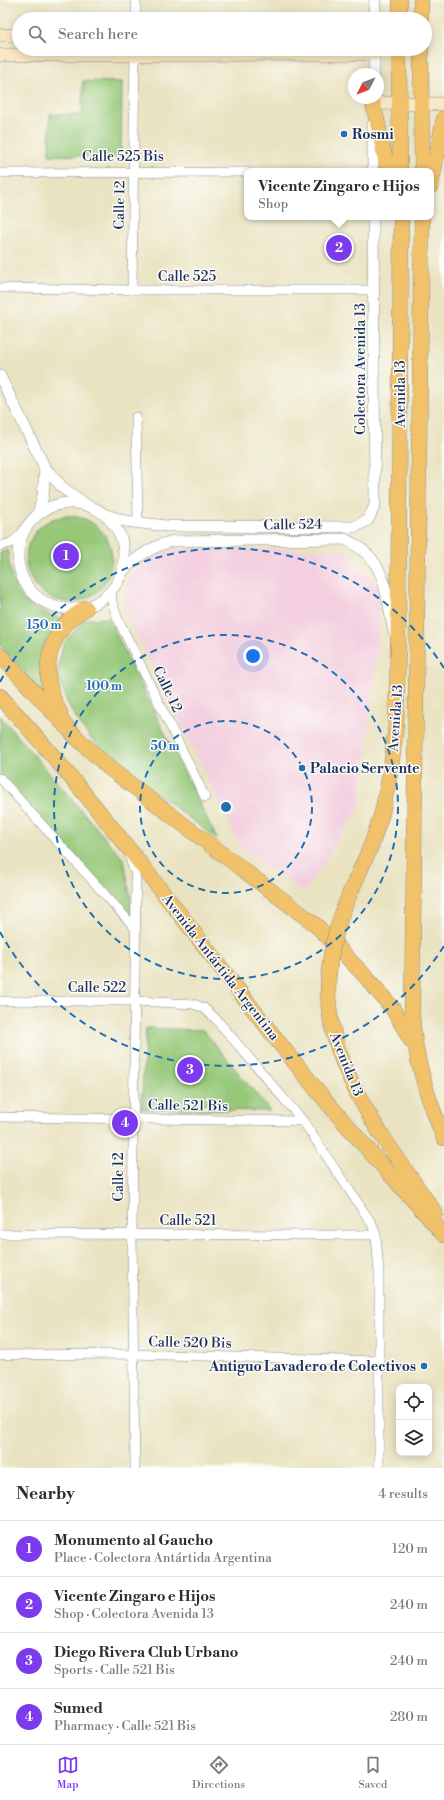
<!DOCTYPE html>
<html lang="en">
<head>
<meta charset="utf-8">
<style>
	body { margin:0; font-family:"Libre Bodoni",serif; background:#f2f2f3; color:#2b2b33 }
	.controls { position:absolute; right:12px; bottom:12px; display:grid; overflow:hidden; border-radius:8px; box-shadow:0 2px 10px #0003 }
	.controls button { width:36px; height:36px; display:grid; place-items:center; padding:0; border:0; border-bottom:1px solid #e1e1e2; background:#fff; color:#2b2b33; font:20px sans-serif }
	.compass { position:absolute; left:348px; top:68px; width:36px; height:36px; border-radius:50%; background:#fff; box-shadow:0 2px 10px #0003; rotate:228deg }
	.you { position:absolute; left:253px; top:656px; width:14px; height:14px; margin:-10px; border:3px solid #fff; border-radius:50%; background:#1a73e8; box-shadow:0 0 0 6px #1a73e833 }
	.badge { display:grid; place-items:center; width:26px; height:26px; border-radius:50%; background:#7c3aed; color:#fff; font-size:13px; font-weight:700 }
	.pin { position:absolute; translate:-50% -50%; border:2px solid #fff; box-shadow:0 1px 4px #0006 }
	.popup { position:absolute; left:244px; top:168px; width:190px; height:52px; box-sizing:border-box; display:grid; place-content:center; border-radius:8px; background:#fff; filter:drop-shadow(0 1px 3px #0005); font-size:13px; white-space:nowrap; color:#7c7c81 }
	.popup b { font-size:15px; color:#2b2b33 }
	.popup::after { content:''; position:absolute; left:50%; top:100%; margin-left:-8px; border:8px solid transparent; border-top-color:#fff }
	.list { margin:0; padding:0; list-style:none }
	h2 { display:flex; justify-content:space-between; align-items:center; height:52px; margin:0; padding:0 16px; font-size:17px }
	h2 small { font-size:13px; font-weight:400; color:#7c7c81 }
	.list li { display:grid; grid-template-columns:26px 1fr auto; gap:12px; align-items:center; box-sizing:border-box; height:56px; padding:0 16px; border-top:1px solid #e1e1e2 }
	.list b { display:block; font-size:15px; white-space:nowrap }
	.list p { margin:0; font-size:13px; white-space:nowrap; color:#7c7c81 }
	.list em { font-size:13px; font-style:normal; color:#7c7c81 }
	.icon { flex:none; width:22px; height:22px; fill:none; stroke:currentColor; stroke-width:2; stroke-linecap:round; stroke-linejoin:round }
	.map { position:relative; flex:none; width:444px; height:1468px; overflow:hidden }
	.search { position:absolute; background:#fff; box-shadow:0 2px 10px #0003; left:12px; right:12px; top:12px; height:44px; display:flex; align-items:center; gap:10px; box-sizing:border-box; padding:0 14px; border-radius:22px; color:#7c7c81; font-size:15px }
	.sheet { height:276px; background:#fff }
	nav { display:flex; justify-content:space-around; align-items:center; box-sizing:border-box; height:56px; border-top:1px solid #e1e1e2; background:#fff; font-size:11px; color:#7c7c81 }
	nav a { display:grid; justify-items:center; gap:2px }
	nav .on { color:#7c3aed }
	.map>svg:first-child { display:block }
	.built { fill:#f3cfdf }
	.green { fill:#96c878; stroke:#587c6b }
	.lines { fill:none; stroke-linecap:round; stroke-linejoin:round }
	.minor-casing { stroke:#828990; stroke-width:10 }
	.tertiary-casing { stroke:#828990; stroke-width:12 }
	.secondary-casing { stroke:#828990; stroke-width:14 }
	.primary-casing { stroke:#828990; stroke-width:16 }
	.minor { stroke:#fff; stroke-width:9 }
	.tertiary { stroke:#fff; stroke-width:11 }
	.secondary { stroke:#fae7c3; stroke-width:13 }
	.primary { stroke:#f2c26a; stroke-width:15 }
	.primary-bridge-casing { stroke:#828990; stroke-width:16; stroke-linecap:butt }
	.primary-bridge { stroke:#f2c26a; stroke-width:15 }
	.ring { fill:none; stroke:#1f6fb2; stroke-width:2; stroke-dasharray:7 5 }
	.poi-dot { fill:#1f6fb2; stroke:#fdfcf7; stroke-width:1.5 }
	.labels { text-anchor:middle; stroke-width:3; stroke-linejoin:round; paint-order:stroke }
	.poi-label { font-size:14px; font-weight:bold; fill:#1b2f5e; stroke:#fdfcf7; text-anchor:start }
	.street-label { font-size:14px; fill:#1b2f5e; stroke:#fdfcf7 }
	.centre { fill:#1f6fb2; stroke:#fdfcf7; stroke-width:2 }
	.ring-label { font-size:12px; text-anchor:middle; font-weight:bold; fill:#1f6fb2; stroke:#fdfcf7; stroke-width:3; stroke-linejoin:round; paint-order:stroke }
</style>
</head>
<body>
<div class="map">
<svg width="444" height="1468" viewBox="0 0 444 1468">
	<rect width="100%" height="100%" fill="#fdfcf7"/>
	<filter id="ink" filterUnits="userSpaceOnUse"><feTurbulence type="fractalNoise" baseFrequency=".025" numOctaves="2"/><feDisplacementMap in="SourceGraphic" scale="8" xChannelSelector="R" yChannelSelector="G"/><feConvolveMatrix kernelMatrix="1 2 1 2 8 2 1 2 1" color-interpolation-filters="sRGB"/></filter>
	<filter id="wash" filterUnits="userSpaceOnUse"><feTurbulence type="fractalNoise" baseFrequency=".012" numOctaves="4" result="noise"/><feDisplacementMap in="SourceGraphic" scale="16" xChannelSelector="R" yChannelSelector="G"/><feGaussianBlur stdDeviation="0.9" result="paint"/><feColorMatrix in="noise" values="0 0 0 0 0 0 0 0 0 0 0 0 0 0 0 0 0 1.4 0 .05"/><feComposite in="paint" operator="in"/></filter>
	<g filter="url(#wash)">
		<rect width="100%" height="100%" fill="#e9e3c1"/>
		<polygon class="built" points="345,549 379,587 379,637 360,806 304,893 241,847 126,614 124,593 134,572 149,557 172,550"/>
		<g class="green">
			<polygon points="83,81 122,82 121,157 49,155 50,114 82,115"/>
			<circle cx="69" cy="559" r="43"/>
			<path d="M8 550C11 594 20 606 62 619 36 649 39 659 46 696L0 645V553Z"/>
			<polygon points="108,618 217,839 106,755 85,731 69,707 57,673 63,644 85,619"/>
			<polygon points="0,716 124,860 136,929 0,775"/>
			<polygon points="146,1028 203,1030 270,1111 141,1109"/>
		</g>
	</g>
	<g filter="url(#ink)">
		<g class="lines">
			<defs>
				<g id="minor">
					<polyline points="136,0 136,19"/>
					<polyline points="0,173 247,172"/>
					<polyline points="0,288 132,290 374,290"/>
					<polyline points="132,290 135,50"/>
					<polyline points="136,417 138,523"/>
					<polyline points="0,546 11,543 24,532"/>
					<polyline points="111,592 112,602 117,617 205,797"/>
					<polyline points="0,778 136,929"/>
					<polyline points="129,856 135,872 136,885 132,1234 135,1468"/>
					<polyline points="0,1001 136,1001 193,1004 204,1008 216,1019 303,1121 372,1224 376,1235 379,1273 379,1468"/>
					<polyline points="0,1117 303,1121"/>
					<polyline points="0,1234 376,1235"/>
					<polyline points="0,1355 132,1354 380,1361"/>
				</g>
				<g id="tertiary">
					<polyline points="374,19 375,0"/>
					<polyline points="374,74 374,49"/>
					<polyline points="373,171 373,124"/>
					<polyline points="0,376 45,468 63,488 85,504"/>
					<circle cx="71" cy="556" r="53"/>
					<polyline points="38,514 43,496 45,468"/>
					<polyline points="103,514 125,521 166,526 354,527 368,520 375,505 373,217"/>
					<path d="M122 572C137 556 152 546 173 541L345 539C352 543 360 547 366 553 387 571 388 606 394 632"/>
				</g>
				<g id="secondary">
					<polyline points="0,35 19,35"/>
					<polyline points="0,55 374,54"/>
					<polyline points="373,103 444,104"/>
				</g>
				<g id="primary">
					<polyline points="421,0 421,19"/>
					<polyline points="400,19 400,0"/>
					<polyline points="399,49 400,171"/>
					<polyline points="421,49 422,171"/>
					<polyline points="373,103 388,171"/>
					<polyline points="431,186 444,118"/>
					<path d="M422 217 412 1013C414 1057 427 1097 444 1138"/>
					<polyline points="0,655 76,737 109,768 316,925 366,977 393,1009 412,1042"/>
					<path d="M0 696C111 817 205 951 308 1079 351 1133 399 1183 444 1235"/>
					<path d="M60 713C38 674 46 631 86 608"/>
					<polyline points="350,893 371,846 382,813 391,769 396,724 398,651 401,217"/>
					<path d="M328 992C329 1073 392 1149 435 1213"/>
				</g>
			</defs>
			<use href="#minor" class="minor-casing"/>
			<use href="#tertiary" class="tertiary-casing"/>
			<use href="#secondary" class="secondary-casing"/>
			<use href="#primary" class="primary-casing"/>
			<use href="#minor" class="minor"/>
			<use href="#tertiary" class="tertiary"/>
			<use href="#secondary" class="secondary"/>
			<use href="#primary" class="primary"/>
			<defs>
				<path id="primary-bridge" d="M328 992C328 956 336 926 350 893"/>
			</defs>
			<use href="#primary-bridge" class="primary-bridge-casing"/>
			<use href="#primary-bridge" class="primary-bridge"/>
		</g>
	</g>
	<g class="ring">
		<circle cx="226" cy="807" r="86"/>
		<circle cx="226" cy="807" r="172"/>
		<path d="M444 946A258 258 0 0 1 0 932M0 682A258 258 0 0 1 444 668"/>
	</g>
	<g class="poi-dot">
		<circle cx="344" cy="134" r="4"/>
		<circle cx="302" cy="768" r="4"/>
		<circle cx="424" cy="1366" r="4"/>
	</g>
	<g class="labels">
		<g class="poi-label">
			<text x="352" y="139">Rosmi</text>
			<text x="310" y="773">Palacio Servente</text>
			<text x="416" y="1371" text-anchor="end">Antiguo Lavadero de Colectivos</text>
		</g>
		<g class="street-label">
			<text x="123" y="161">Calle 525 Bis</text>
			<text transform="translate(119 205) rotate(-89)" y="5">Calle 12</text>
			<text x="187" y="281">Calle 525</text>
			<text transform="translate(360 369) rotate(-90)" y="5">Colectora Avenida 13</text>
			<text transform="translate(400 394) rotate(-90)" y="5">Avenida 13</text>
			<text transform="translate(293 524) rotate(-1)" y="5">Calle 524</text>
			<text transform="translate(168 689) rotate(64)" y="5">Calle 12</text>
			<text transform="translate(395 718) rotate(-86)" y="5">Avenida 13</text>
			<text transform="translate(221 967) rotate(52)" y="5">Avenida Antártida Argentina</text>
			<text x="97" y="992">Calle 522</text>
			<text transform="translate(347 1064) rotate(68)" y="5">Avenida 13</text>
			<text transform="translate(188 1105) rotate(1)" y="5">Calle 521 Bis</text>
			<text transform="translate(118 1177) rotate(-90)" y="5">Calle 12</text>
			<text x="188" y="1225">Calle 521</text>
			<text transform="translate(190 1342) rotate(1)" y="5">Calle 520 Bis</text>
		</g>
	</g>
	<circle cx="226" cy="807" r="6" class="centre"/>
	<g class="ring-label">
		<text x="44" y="629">150 m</text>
		<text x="104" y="690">100 m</text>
		<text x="165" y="750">50 m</text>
	</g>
</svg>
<div class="controls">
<button><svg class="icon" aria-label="locate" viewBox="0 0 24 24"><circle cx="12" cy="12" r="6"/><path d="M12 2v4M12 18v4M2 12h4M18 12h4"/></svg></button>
<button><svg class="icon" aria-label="layers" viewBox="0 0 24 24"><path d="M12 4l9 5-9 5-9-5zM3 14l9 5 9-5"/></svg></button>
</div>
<svg class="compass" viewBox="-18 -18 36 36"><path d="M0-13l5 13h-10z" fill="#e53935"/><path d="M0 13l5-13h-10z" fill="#7c7c81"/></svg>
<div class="you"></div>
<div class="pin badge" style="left:66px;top:556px">1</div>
<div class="pin badge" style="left:339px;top:248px">2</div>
<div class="popup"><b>Vicente Zingaro e Hijos</b>Shop</div>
<div class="pin badge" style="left:190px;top:1070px">3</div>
<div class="pin badge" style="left:125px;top:1123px">4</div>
<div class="search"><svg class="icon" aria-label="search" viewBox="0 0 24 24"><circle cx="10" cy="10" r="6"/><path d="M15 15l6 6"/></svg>Search here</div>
</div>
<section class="sheet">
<h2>Nearby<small>4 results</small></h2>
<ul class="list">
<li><span class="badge">1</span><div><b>Monumento al Gaucho</b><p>Place · Colectora Antártida Argentina</p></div><em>120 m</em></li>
<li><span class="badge">2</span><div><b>Vicente Zingaro e Hijos</b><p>Shop · Colectora Avenida 13</p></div><em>240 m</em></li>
<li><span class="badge">3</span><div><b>Diego Rivera Club Urbano</b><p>Sports · Calle 521 Bis</p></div><em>240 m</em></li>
<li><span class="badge">4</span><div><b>Sumed</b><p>Pharmacy · Calle 521 Bis</p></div><em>280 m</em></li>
</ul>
</section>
<nav>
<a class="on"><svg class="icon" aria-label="map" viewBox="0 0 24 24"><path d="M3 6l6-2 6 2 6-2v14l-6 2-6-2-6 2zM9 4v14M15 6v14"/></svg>Map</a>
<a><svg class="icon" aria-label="directions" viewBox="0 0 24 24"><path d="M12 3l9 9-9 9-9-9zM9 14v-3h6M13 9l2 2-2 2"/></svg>Directions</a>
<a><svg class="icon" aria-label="saved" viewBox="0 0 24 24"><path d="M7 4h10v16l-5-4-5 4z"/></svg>Saved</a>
</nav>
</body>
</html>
